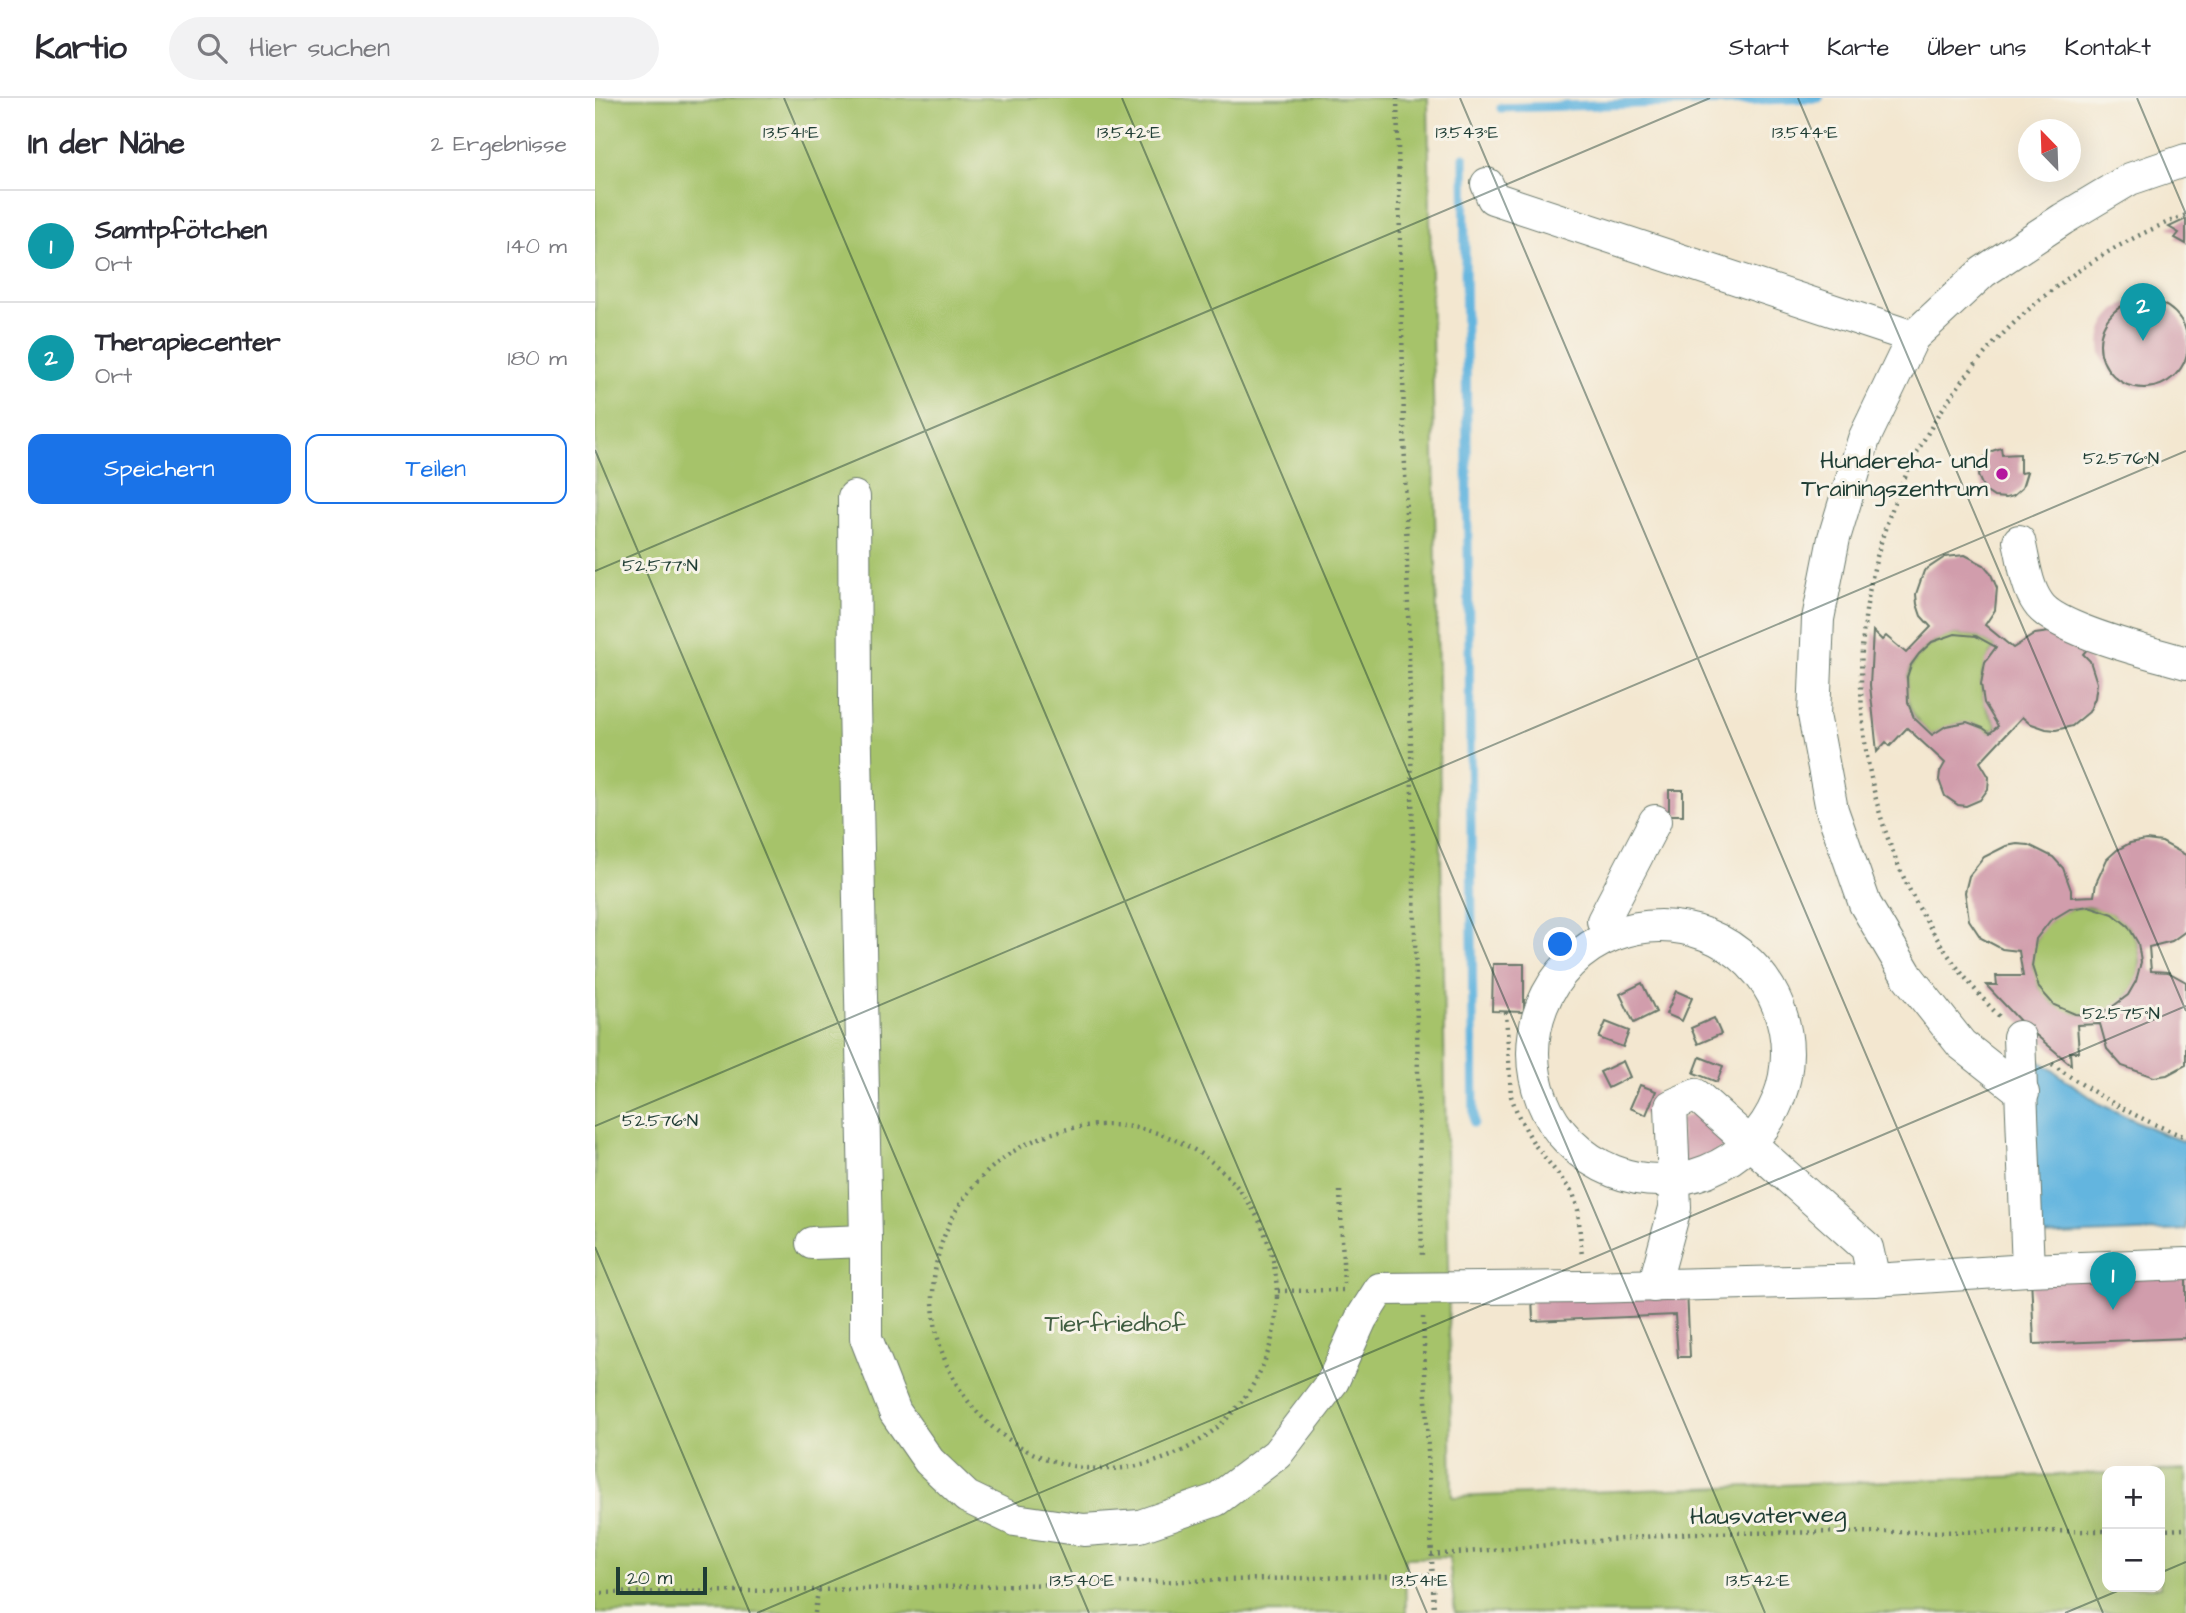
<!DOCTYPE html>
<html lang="de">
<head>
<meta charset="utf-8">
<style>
	body { margin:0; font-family:"Architects Daughter",sans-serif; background:#f2f2f3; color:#2b2b33 }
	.controls { position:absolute; right:21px; bottom:21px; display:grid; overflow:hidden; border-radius:14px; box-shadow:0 7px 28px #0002 }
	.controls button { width:63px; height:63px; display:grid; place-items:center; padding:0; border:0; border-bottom:2px solid #e1e1e2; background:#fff; color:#2b2b33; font:35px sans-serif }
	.compass { position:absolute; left:1423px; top:21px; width:63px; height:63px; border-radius:50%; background:#fff; box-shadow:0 7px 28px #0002; rotate:337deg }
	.scale { position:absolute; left:21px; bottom:18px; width:91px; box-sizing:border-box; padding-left:7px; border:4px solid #1f3d34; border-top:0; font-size:19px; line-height:24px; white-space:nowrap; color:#1f3d34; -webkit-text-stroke:5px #f7f3e8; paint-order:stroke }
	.you { position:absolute; left:966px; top:847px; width:24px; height:24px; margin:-18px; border:5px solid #fff; border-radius:50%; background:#1a73e8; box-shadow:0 0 0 10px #1a73e833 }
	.badge { display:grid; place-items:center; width:46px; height:46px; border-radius:50%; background:#1a73e8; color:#fff; font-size:23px; font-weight:700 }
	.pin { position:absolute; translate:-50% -58px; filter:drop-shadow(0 2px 4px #0008) }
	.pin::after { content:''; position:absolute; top:37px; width:24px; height:21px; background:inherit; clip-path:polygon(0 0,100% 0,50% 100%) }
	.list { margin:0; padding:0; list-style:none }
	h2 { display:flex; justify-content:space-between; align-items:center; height:91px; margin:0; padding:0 28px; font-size:30px }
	h2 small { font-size:23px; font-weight:400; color:#7c7c81 }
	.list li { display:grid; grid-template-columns:46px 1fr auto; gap:21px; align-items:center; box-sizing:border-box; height:112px; padding:0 28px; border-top:2px solid #e1e1e2 }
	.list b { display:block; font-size:26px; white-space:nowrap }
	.list p { margin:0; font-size:23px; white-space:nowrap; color:#7c7c81 }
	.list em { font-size:23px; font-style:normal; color:#7c7c81 }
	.actions { display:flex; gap:14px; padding:21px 28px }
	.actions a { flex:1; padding:16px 0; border:2px solid #1a73e8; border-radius:14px; text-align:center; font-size:24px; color:#1a73e8 }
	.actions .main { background:#1a73e8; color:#fff }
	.icon { flex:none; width:38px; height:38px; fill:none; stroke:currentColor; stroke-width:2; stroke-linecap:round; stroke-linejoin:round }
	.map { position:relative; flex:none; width:1591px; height:1515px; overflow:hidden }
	header { display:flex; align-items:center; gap:42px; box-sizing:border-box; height:98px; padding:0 35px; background:#fff; border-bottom:2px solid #e1e1e2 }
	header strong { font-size:33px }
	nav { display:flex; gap:38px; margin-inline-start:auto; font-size:24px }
	.search { width:490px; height:63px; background:#f2f2f3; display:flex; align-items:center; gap:18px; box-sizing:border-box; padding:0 24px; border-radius:38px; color:#7c7c81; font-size:26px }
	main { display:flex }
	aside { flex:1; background:#fff }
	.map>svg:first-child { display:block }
	.green { fill:#a6c36a; stroke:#62804f; stroke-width:2 }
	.water { fill:#63b5df; stroke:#41798a; stroke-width:2 }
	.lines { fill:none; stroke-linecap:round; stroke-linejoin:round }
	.stream { stroke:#63b5df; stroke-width:9 }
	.building { fill:#d19dac; fill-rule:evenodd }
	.minor-casing { stroke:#69786b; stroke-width:34 }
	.path { stroke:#69786b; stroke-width:4.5; stroke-dasharray:2 5; stroke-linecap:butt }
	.minor { stroke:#fff; stroke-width:32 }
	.ticks { fill:none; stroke:#1f3d34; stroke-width:2; stroke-opacity:0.45 }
	.poi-dot { fill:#b5179e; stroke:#f7f3e8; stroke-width:2.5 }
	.labels { text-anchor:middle; stroke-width:6; stroke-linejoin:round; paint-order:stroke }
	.poi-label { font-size:24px; fill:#1f3d34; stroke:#f7f3e8; text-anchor:end }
	.park-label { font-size:24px; fill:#415e42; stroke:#f7f3e8 }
	.street-label { font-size:24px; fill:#1f3d34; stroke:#f7f3e8 }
	.ticks-label { font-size:18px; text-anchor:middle; fill:#1f3d34; stroke:#f7f3e8; stroke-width:6; stroke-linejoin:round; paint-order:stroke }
</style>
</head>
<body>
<header>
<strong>Kartio</strong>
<div class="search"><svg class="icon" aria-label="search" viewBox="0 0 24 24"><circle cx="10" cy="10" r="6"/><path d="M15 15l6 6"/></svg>Hier suchen</div>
<nav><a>Start</a><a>Karte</a><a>Über uns</a><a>Kontakt</a></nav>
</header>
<main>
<aside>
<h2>In der Nähe<small>2 Ergebnisse</small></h2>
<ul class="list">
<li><span class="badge" style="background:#0f9aa8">1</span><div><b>Samtpfötchen</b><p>Ort</p></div><em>140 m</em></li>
<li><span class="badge" style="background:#0f9aa8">2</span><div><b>Therapiecenter</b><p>Ort</p></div><em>180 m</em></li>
</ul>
<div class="actions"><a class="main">Speichern</a><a>Teilen</a></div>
</aside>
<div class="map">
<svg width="1591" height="1515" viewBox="0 0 1591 1515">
	<rect width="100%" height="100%" fill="#f7f3e8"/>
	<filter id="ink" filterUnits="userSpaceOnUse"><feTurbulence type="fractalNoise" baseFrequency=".0143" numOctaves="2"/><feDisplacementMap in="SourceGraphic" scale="14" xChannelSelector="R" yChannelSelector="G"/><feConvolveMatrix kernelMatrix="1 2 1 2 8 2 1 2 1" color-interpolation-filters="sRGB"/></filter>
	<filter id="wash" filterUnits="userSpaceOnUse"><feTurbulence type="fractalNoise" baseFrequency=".00686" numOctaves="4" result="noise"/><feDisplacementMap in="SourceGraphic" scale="28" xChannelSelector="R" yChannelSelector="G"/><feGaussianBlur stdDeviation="1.57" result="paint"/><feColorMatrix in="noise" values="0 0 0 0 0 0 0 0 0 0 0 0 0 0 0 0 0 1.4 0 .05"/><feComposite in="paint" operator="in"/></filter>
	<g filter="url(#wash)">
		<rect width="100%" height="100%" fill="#f3e7d0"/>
		<g class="green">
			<polygon points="0,0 833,0 857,1399 1512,1375 1512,1489 1565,1489 1565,1373 1557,1373 1591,1372 1591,1515 860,1515 854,1459 810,1460 811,1515 0,1515"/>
			<path d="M1360 536 1381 538 1401 549C1380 574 1383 604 1403 628L1395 635C1376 619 1357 624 1337 637 1294 605 1308 547 1360 536Z"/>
			<circle cx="1491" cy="863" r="54"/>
		</g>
		<polygon class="water" points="1435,956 1505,1006 1570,1037 1591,1044 1591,1132 1442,1138"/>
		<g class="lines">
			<g class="stream">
				<polyline points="906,10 1224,0"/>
				<polyline points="869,59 879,1025"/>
			</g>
		</g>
		<g id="blocks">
			<g class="building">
				<polygon points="1591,121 1591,146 1580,140 1584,135 1574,129"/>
				<circle cx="1549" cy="246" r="44"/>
				<polygon points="1406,350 1407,357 1425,356 1425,375 1432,374 1427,390 1418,398 1411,400 1399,399 1390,393 1383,378 1387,361 1397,353"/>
				<path d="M1370 457 1389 467 1395 474 1402 490 1400 512 1390 527 1418 550 1440 536 1462 533 1494 549 1488 556 1495 563 1502 585 1500 600 1494 614 1477 628 1461 632 1451 631 1434 625 1427 619 1385 664 1394 679 1393 691 1385 702 1371 708 1363 707 1350 698 1344 682 1345 674 1350 665 1312 630 1295 648 1291 644 1282 654 1275 587 1278 533 1287 542 1291 538 1311 555 1336 529 1326 518 1322 506 1321 496 1329 473 1350 459ZM1360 536 1381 538 1401 549 1390 564 1386 586 1389 605 1403 628 1395 635 1388 630 1372 624 1351 628 1337 637 1319 620 1313 605 1312 579 1316 567 1324 556 1337 544Z"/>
				<rect x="1074" y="692" width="14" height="25"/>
				<path d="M1551 742 1567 744 1591 757V833L1577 843 1554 849 1556 873 1573 874 1591 884V967L1572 977 1559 979 1527 968 1512 951 1505 926 1482 927 1484 954H1475L1476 967 1426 924 1391 887H1402L1401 878H1428L1424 853 1407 851 1386 840 1374 822 1370 794 1374 778 1389 759 1411 748 1422 746 1434 747 1458 759 1468 770 1476 792V799L1499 798 1501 785 1512 761 1522 752 1535 745ZM1494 808 1518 816 1533 828 1543 845 1546 864 1541 883 1533 897 1513 912 1492 917 1480 916 1459 907 1444 890 1437 868 1441 841 1455 823 1475 811Z"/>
				<polygon points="898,866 929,866 929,914 897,913"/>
				<polygon points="1047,885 1061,914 1039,925 1025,896"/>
				<polygon points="1081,893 1097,900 1087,923 1071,916"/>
				<polygon points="1119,920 1126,936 1103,946 1096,930"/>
				<polygon points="1011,924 1034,933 1028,949 1004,940"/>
				<polygon points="1105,959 1128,968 1122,984 1099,975"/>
				<polygon points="1028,963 1035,979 1013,990 1005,974"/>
				<polygon points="1045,987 1061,993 1051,1017 1035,1010"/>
				<polygon points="1107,1011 1143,1042 1087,1070 1085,1021"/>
				<polygon points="1591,1172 1591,1240 1439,1246 1436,1178"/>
				<polygon points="1092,1191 1095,1259 1083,1259 1080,1217 938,1223 937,1197"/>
			</g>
		</g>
	</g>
	<g filter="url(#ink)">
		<use href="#blocks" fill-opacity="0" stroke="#69786b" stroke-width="2"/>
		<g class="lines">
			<defs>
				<g id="minor">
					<polyline points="892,86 898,100 1318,239"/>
					<polyline points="259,399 260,605 271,1143 271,1240 300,1314 334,1363 372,1399 420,1422 489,1432 545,1428 621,1402 682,1356 738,1283 766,1221 785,1191 989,1189 1279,1182 1433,1172 1591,1166"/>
					<path d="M1424 443C1429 463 1431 488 1443 505 1460 532 1558 555 1591 565"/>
					<circle cx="1065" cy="955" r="127"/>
					<polyline points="1014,838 1008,823 1060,723"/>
					<polyline points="1424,939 1433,1172"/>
					<polyline points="1428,995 1366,946 1313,879 1270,806 1237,712 1219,617 1223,521 1239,440 1269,341 1318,239 1388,174 1468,121 1535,81 1591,62"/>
					<polyline points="217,1145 271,1143"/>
					<polyline points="1059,1188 1080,1110 1076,1008 1101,997 1272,1150 1279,1182"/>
				</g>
			</defs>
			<use href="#minor" class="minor-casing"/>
			<g class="path">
				<polyline points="802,0 827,1161"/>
				<polyline points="911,914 916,998 923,1017 939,1046 978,1095 983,1112 987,1159"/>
				<path d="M1404 918C1154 661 1260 242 1591 117"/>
				<path d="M1457 966C1499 996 1542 1021 1591 1039"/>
				<circle cx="510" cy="1199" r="172"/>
				<polyline points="745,1093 749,1187"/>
				<polyline points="683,1193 749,1192"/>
				<polyline points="828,1219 839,1515"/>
				<polyline points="1565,1432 1591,1431"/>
				<polyline points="836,1457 1097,1435 1512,1433"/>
				<polyline points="0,1495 223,1492 836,1477"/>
				<polyline points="220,1515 223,1492"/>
			</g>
			<use href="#minor" class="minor"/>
		</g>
	</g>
	<path class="ticks" d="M189 0 832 1515M527 0 1170 1515M865 0 1508 1515M1203 0 1591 913M1542 0 1591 116M0 352 494 1515M0 473 1115 0M0 1028 1591 353M0 1149 155 1515M1565 1475 1591 1464M162 1515 1591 908M1470 1515 1532 1489"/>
	<circle class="poi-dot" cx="1407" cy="376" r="7"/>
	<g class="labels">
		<g class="poi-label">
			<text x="1393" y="370">Hundereha- und<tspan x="1393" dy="28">Trainingszentrum</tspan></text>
		</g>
		<g class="park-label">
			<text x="520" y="1233">Tierfriedhof</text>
		</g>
		<g class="street-label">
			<text transform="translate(1173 1417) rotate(-1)" y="8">Hausvaterweg</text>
		</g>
	</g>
	<g class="ticks-label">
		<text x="196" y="40">13.541°E</text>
		<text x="534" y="40">13.542°E</text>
		<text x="872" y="40">13.543°E</text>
		<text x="1210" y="40">13.544°E</text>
		<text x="1526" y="366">52.576°N</text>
		<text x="65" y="473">52.577°N</text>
		<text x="1526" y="921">52.575°N</text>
		<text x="65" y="1028">52.576°N</text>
		<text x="487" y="1488">13.540°E</text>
		<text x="825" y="1488">13.541°E</text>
		<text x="1163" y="1488">13.542°E</text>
	</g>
</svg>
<div class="controls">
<button>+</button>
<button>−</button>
</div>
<svg class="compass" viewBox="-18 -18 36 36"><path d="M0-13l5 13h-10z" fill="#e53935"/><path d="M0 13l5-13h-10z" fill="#7c7c81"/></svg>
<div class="scale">20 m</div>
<div class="you"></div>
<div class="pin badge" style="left:1518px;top:1212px;background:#0f9aa8">1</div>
<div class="pin badge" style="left:1548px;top:243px;background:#0f9aa8">2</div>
</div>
</main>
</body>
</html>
